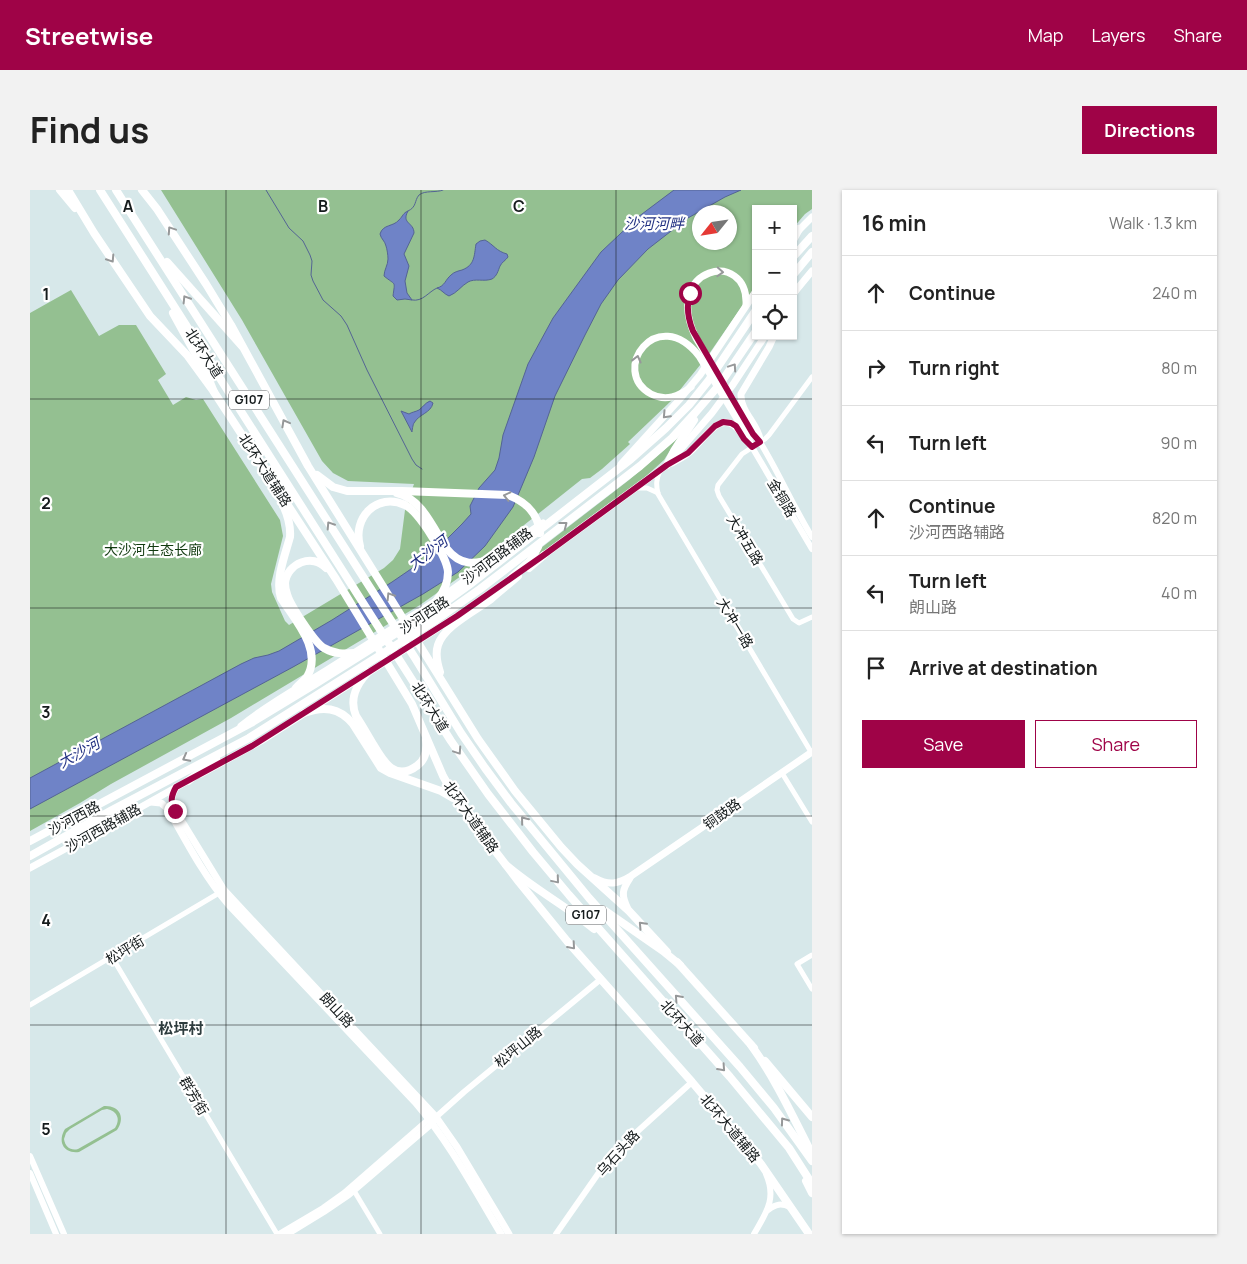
<!DOCTYPE html>
<html lang="en">
<head>
<meta charset="utf-8">
<style>
	body { margin:0; font-family:Manrope,"Noto Sans SC",sans-serif; background:#f2f2f2; color:#222 }
	.controls { position:absolute; right:15px; top:15px; display:grid; overflow:hidden; border-radius:0px; box-shadow:0 1px 4px #0004 }
	.controls button { width:45px; height:45px; display:grid; place-items:center; padding:0; border:0; border-bottom:1px solid #e0e0e0; background:#fff; color:#222; font:25px sans-serif }
	.compass { position:absolute; left:662px; top:15px; width:45px; height:45px; border-radius:50%; background:#fff; box-shadow:0 1px 4px #0004; rotate:240deg }
	.stop { position:absolute; width:15px; height:15px; margin:-11px; border:4px solid #9f0347; border-radius:50%; background:#fff }
	.stop.end { background:#9f0347; border-color:#fff; box-shadow:0 1px 5px #0008 }
	.list { margin:0; padding:0; list-style:none }
	h2 { display:flex; justify-content:space-between; align-items:center; height:65px; margin:0; padding:0 20px; font-size:21px }
	h2 small { font-size:16px; font-weight:400; color:#767676 }
	.list li { display:grid; grid-template-columns:32px 1fr auto; gap:15px; align-items:center; box-sizing:border-box; height:75px; padding:0 20px; border-top:1px solid #e0e0e0 }
	.list b { display:block; font-size:19px; white-space:nowrap }
	.list p { margin:0; font-size:16px; white-space:nowrap; color:#767676 }
	.list em { font-size:16px; font-style:normal; color:#767676 }
	.actions { display:flex; gap:10px; padding:15px 20px }
	.actions a { flex:1; padding:11px 0; border:1px solid #9f0347; border-radius:0px; text-align:center; font-size:18px; color:#9f0347 }
	.actions .main { background:#9f0347; color:#fff }
	.icon { flex:none; width:28px; height:28px; fill:none; stroke:currentColor; stroke-width:2; stroke-linecap:round; stroke-linejoin:round }
	.map { position:relative; flex:none; width:782px; height:1044px; overflow:hidden; border-radius:0px }
	header { display:flex; align-items:center; gap:30px; box-sizing:border-box; height:70px; padding:0 25px; background:#9f0347; color:#fff }
	header strong { font-size:24px }
	nav { display:flex; gap:28px; margin-inline-start:auto; font-size:18px }
	.intro { display:flex; align-items:center; justify-content:space-between; box-sizing:border-box; height:120px; padding:0 30px }
	h1 { margin:0; font-size:35px }
	.button { padding:12px 22px; border-radius:0px; background:#9f0347; color:#fff; font-size:18px; font-weight:700 }
	main { display:flex; gap:30px; padding:0 30px }
	aside { flex:1; background:#fff; border-radius:0px; box-shadow:0 1px 4px #0004 }
	.map>svg:first-child { display:block }
	.green { fill:#94c091; fill-rule:evenodd }
	.water { fill:#6f83c7; stroke:#546494 }
	.lines { fill:none; stroke-linecap:round; stroke-linejoin:round }
	.stream { stroke:#546494; stroke-width:1 }
	.minor { stroke:#fff; stroke-width:5 }
	.tertiary { stroke:#fff; stroke-width:6 }
	.secondary { stroke:#fff; stroke-width:7 }
	.primary { stroke:#fff; stroke-width:8 }
	.trunk { stroke:#fff; stroke-width:8 }
	.oneway { stroke:#969899 }
	.route { stroke:#9f0347; stroke-width:6 }
	.grid { fill:none; stroke:#151b1c; stroke-width:1; stroke-opacity:0.55 }
	.labels { text-anchor:middle; stroke-width:4.5; stroke-linejoin:round; paint-order:stroke }
	.shield { fill:#fff; stroke:#5b5f60; stroke-width:1 }
	.shield-label { font-size:12px; font-weight:bold; fill:#151b1c }
	.street-label { font-size:14px; fill:#151b1c; stroke:#fff }
	.park-label { font-size:14px; fill:#123a10; stroke:#fff }
	.water-label { font-size:15px; font-style:italic; fill:#233283; stroke:#fff }
	.neighbourhood-label { font-size:15px; font-weight:bold; fill:#2e3c3e; stroke:#fff }
	.grid-label { font-size:16px; text-anchor:middle; font-weight:bold; fill:#151b1c; stroke:#fff; stroke-width:4.5; stroke-linejoin:round; paint-order:stroke }
</style>
</head>
<body>
<header>
<strong>Streetwise</strong>
<nav><a>Map</a><a>Layers</a><a>Share</a></nav>
</header>
<div class="intro"><h1>Find us</h1><a class="button">Directions</a></div>
<main>
<div class="map">
<svg width="782" height="1044" viewBox="0 0 782 1044">
	<rect width="100%" height="100%" fill="#d7e8ea"/>
	<g class="green">
		<path d="M131 0H782V19L775 24 763 38V19H726V96L679 164 641 211 598 252 600 254 572 279 560 288 552 289 464 359 441 379 390 415 201 528 81 594 50 613 0 641V123L41 100 69 146 89 135H106L136 184 128 190 143 215 156 207 166 210 173 209 250 330 253 346 241 394 242 402 255 431 259 435 354 378 363 370 370 359 375 320 384 294 318 291 303 283 292 271 212 130ZM670 22H700V52H670Z"/>
		<polygon points="648,248 634,270 615,287 508,365 511,358 599,290"/>
		<path d="M74 916C89 915 96 927 87 940L49 962C34 964 27 952 35 939ZM77 919C87 921 91 929 85 938L48 959C41 961 35 957 34 949L36 943 40 939 72 920Z"/>
	</g>
	<g class="water">
		<polygon points="644,0 711,0 695,7 658,28 618,59 588,90 571,114 555,145 525,206 504,267 483,317 455,356 428,382 393,404 263,477 0,619 0,588 211,474 224,468 238,465 249,461 302,430 362,392 400,366 432,334 441,324 440,316 449,298 465,280 469,268 473,245 498,174 523,128 571,62 608,27"/>
		<path d="M378 21C371 34 384 32 384 43L374 64 379 76 375 91 377 103 382 110 375 109 367 110 363 106C365 90 366 96 354 86 354 80 358 75 358 69 358 65 357 59 356 56 355 51 351 49 350 44 353 34 363 37 369 30 373 26 373 23 378 21Z"/>
		<path d="M455 50C464 55 466 61 477 64L478 67C476 70 472 72 470 76 468 81 467 86 462 89 454 92 445 88 438 92 431 96 427 103 419 106 414 104 412 100 407 98 415 96 415 90 421 85 424 82 428 81 432 80 445 75 444 66 446 54L450 51Z"/>
		<path d="M400 211 403 213C401 223 389 224 384 233 383 234 382 241 382 242L371 221 379 224C382 222 385 222 389 220 393 217 395 213 400 211Z"/>
	</g>
	<g class="lines">
		<g class="stream">
			<polyline points="236,0 259,38 273,51 280,65 282,71 281,85 283,91 293,110 311,126 317,135 337,180 382,269 386,275 392,279"/>
			<path d="M378 21C387 17 384 11 389 5 395 0 406 3 413 0"/>
			<path d="M382 110C393 112 398 102 407 98"/>
		</g>
		<g class="minor">
			<polyline points="782,187 739,245 735,249 712,264 688,295 687,300 689,306 763,429 769,433 782,427"/>
			<path d="M630 281C626 289 626 295 628 304L781 562"/>
			<polyline points="606,298 617,298 628,303"/>
			<polyline points="752,583 782,632"/>
			<polyline points="782,765 767,774 782,799"/>
			<polyline points="82,767 247,1044"/>
			<polyline points="0,815 189,703"/>
			<polyline points="323,999 350,1044"/>
		</g>
		<g class="tertiary">
			<path d="M730 252C749 283 763 316 782 347"/>
			<polyline points="722,257 782,359"/>
			<polyline points="0,966 34,1044"/>
			<polyline points="0,983 26,1044"/>
			<path d="M738 1020C746 1014 751 1013 760 1017"/>
			<polyline points="249,1044 293,1018 314,1003 399,929 403,928"/>
			<polyline points="258,1044 294,1022 319,1005 403,933 406,927 434,902 571,789"/>
			<polyline points="526,1044 577,971 588,959 662,892"/>
			<path d="M724 1044C736 1023 747 1009 736 984"/>
		</g>
		<g class="secondary">
			<polyline points="767,42 782,27"/>
			<polyline points="763,104 782,81"/>
			<path d="M716 115C719 58 631 76 666 148L723 244 730 252"/>
			<path d="M661 197C649 206 636 212 621 204 579 181 627 113 669 166L718 247 722 257"/>
			<path d="M730 249C727 233 710 221 711 204L739 157 744 146"/>
			<path d="M642 273C649 269 656 266 662 260 676 247 693 216 711 243"/>
			<polyline points="591,274 649,210 670,185 726,101"/>
			<polyline points="510,368 637,275 682,223 702,196 735,146"/>
			<path d="M211 536C238 514 268 498 297 480 333 457 370 434 406 411 425 398 443 385 461 371 478 358 495 344 513 333"/>
			<polyline points="171,584 231,551 427,426 487,384"/>
			<polyline points="146,597 142,606 142,615 194,700 406,927 427,957 479,1044"/>
			<path d="M121 612 131 613 138 619C156 651 174 686 198 714L385 912C420 953 444 999 471 1044"/>
			<polyline points="79,635 161,589"/>
			<polyline points="0,678 70,640"/>
			<path d="M565 688C579 696 588 694 601 686L782 562"/>
			<path d="M598 719C591 705 592 700 600 688"/>
		</g>
		<g class="primary">
			<polyline points="30,0 45,18"/>
			<polyline points="38,0 64,43 120,126 157,165 184,202 306,389 382,514 413,586 429,614 489,692 537,751 662,892 731,974 779,1044"/>
			<polyline points="112,0 127,19 176,94 201,135 278,276 448,549 485,601 531,657 547,674 599,721 637,762"/>
			<polyline points="763,50 769,39"/>
			<polyline points="763,67 782,46"/>
			<polyline points="763,85 782,62"/>
			<polyline points="763,103 765,101"/>
			<polyline points="637,275 644,261 664,230"/>
			<path d="M287 285 303 297 317 301H372L478 305C496 312 508 323 510 343"/>
			<path d="M367 303C392 309 403 338 416 358 431 377 445 375 467 367"/>
			<path d="M253 315C258 326 261 335 260 347 255 365 245 390 251 408 265 430 293 460 277 487 274 491 269 494 266 498"/>
			<path d="M330 356C322 328 347 302 375 315 389 322 417 367 418 382 418 393 414 402 407 410"/>
			<path d="M296 378C283 363 257 373 255 393 255 396 256 401 257 404 260 415 285 453 294 458 304 464 314 464 325 463"/>
			<polyline points="499,378 514,365"/>
			<polyline points="482,387 500,371 508,357"/>
			<path d="M338 482C326 495 319 509 326 526 332 535 337 544 343 554 353 571 365 593 388 575 396 569 397 560 396 550"/>
			<path d="M410 482C407 473 405 464 408 455 414 436 445 421 461 409 470 401 479 394 488 386"/>
			<path d="M274 523C293 516 309 517 323 534L351 578 360 583 411 601 423 608"/>
			<polyline points="158,591 186,569"/>
			<polyline points="41,647 83,633"/>
			<polyline points="0,651 221,533 285,494 414,413 439,395 601,269 636,238 659,215 679,190 726,120"/>
			<polyline points="0,666 82,620 219,548 406,430 450,399 610,276 642,248 665,223 690,194 726,141"/>
			<polyline points="647,772 724,858"/>
			<polyline points="735,871 782,927"/>
		</g>
		<g class="trunk">
			<polyline points="70,0 421,551 458,604 503,662 539,705 700,887 759,958 782,994"/>
			<polyline points="86,0 385,468 431,543 455,578 481,613 559,708 710,877 744,918 782,971"/>
			<polyline points="137,72 212,156"/>
			<polyline points="143,123 177,185 184,202"/>
			<path d="M476 675C504 699 536 716 564 739"/>
			<polyline points="574,720 633,761 650,775"/>
			<path d="M721 855C745 888 762 925 781 962"/>
			<polyline points="776,991 782,1003"/>
		</g>
	</g>
	<defs><path id="oneway-chevron" d="M-2-3.5L2.5 0L-2 3.5" fill="none" stroke-width="1.6" stroke-linecap="round" stroke-linejoin="round" transform="scale(1.25)"/></defs>
	<g class="oneway">
		<use href="#oneway-chevron" transform="translate(141 40) rotate(-124)"/>
		<use href="#oneway-chevron" transform="translate(81 69) rotate(57)"/>
		<use href="#oneway-chevron" transform="translate(690 82) rotate(3)"/>
		<use href="#oneway-chevron" transform="translate(156 109) rotate(-122)"/>
		<use href="#oneway-chevron" transform="translate(607 169) rotate(-76)"/>
		<use href="#oneway-chevron" transform="translate(703 177) rotate(-56)"/>
		<use href="#oneway-chevron" transform="translate(636 225) rotate(133)"/>
		<use href="#oneway-chevron" transform="translate(255 233) rotate(-119)"/>
		<use href="#oneway-chevron" transform="translate(477 306) rotate(-167)"/>
		<use href="#oneway-chevron" transform="translate(300 335) rotate(-123)"/>
		<use href="#oneway-chevron" transform="translate(534 335) rotate(-38)"/>
		<use href="#oneway-chevron" transform="translate(360 406) rotate(-122)"/>
		<use href="#oneway-chevron" transform="translate(428 561) rotate(56)"/>
		<use href="#oneway-chevron" transform="translate(156 568) rotate(152)"/>
		<use href="#oneway-chevron" transform="translate(494 630) rotate(-129)"/>
		<use href="#oneway-chevron" transform="translate(526 690) rotate(50)"/>
		<use href="#oneway-chevron" transform="translate(612 735) rotate(-133)"/>
		<use href="#oneway-chevron" transform="translate(542 756) rotate(49)"/>
		<use href="#oneway-chevron" transform="translate(648 808) rotate(-132)"/>
		<use href="#oneway-chevron" transform="translate(692 878) rotate(48)"/>
		<use href="#oneway-chevron" transform="translate(754 931) rotate(-126)"/>
	</g>
	<g class="lines">
		<path class="route" d="M145 621C140 612 141 606 146 597L222 556 427 426 514 365 637 275 658 263 685 236 693 232 701 233 706 236 714 249 722 257 730 252 723 244 663 141C658 129 656 116 660 103"/>
	</g>
	<path class="grid" d="M196 0V1044M391 0V1044M586 0V1044M0 209H782M0 418H782M0 626H782M0 835H782"/>
	<g class="labels">
		<g class="shield">
			<rect x="199" y="200.5" width="40" height="19" rx="4"/>
			<rect x="536" y="715.5" width="40" height="19" rx="4"/>
		</g>
		<g class="shield-label">
			<text x="219" y="214">G107</text>
			<text x="556" y="729">G107</text>
		</g>
		<g class="street-label">
			<text transform="translate(174 163) rotate(57)" y="5">北环大道</text>
			<text transform="translate(235 280) rotate(57)" y="5">北环大道辅路</text>
			<text transform="translate(752 308) rotate(59)" y="5">金铜路</text>
			<text transform="translate(715 350) rotate(59)" y="5">大冲五路</text>
			<text transform="translate(467 366) rotate(-37)" y="5">沙河西路辅路</text>
			<text transform="translate(394 425) rotate(-33)" y="5">沙河西路</text>
			<text transform="translate(705 433) rotate(59)" y="5">大冲一路</text>
			<text transform="translate(400 517) rotate(58)" y="5">北环大道</text>
			<text transform="translate(692 624) rotate(-35)" y="5">铜鼓路</text>
			<text transform="translate(441 627) rotate(55)" y="5">北环大道辅路</text>
			<text transform="translate(44 628) rotate(-28)" y="5">沙河西路</text>
			<text transform="translate(73 638) rotate(-29)" y="5">沙河西路辅路</text>
			<text transform="translate(95 760) rotate(-31)" y="5">松坪街</text>
			<text transform="translate(307 820) rotate(47)" y="5">朗山路</text>
			<text transform="translate(652 833) rotate(48)" y="5">北环大道</text>
			<text transform="translate(488 857) rotate(-39)" y="5">松坪山路</text>
			<text transform="translate(164 906) rotate(59)" y="5">群芳街</text>
			<text transform="translate(700 938) rotate(50)" y="5">北环大道辅路</text>
			<text transform="translate(588 963) rotate(-48)" y="5">乌石头路</text>
		</g>
		<g class="park-label">
			<text x="123" y="365">大沙河生态长廊</text>
		</g>
		<g class="water-label">
			<text x="624" y="39">沙河河畔</text>
			<text transform="translate(398 363) rotate(-37)" y="5">大沙河</text>
			<text transform="translate(49 563) rotate(-29)" y="5">大沙河</text>
		</g>
		<g class="neighbourhood-label">
			<text x="151" y="844">松坪村</text>
		</g>
	</g>
	<g class="grid-label">
		<text x="98" y="22">A</text>
		<text x="293" y="22">B</text>
		<text x="489" y="22">C</text>
		<text x="16" y="110">1</text>
		<text x="16" y="319">2</text>
		<text x="16" y="528">3</text>
		<text x="16" y="736">4</text>
		<text x="16" y="945">5</text>
	</g>
</svg>
<div class="controls">
<button>+</button>
<button>−</button>
<button><svg class="icon" aria-label="locate" viewBox="0 0 24 24"><circle cx="12" cy="12" r="6"/><path d="M12 2v4M12 18v4M2 12h4M18 12h4"/></svg></button>
</div>
<svg class="compass" viewBox="-18 -18 36 36"><path d="M0-13l5 13h-10z" fill="#e53935"/><path d="M0 13l5-13h-10z" fill="#767676"/></svg>
<div class="stop" style="left:660px;top:103px"></div>
<div class="stop end" style="left:145px;top:621px"></div>
</div>
<aside>
<h2>16 min<small>Walk · 1.3 km</small></h2>
<ul class="list">
<li><svg class="icon" aria-label="ahead" viewBox="0 0 24 24"><path d="M12 20V5M6 11l6-6 6 6"/></svg><div><b>Continue</b></div><em>240 m</em></li>
<li><svg class="icon" aria-label="right" viewBox="0 0 24 24"><path d="M7 20v-9h11M14 6l5 5-5 5"/></svg><div><b>Turn right</b></div><em>80 m</em></li>
<li><svg class="icon" aria-label="left" viewBox="0 0 24 24"><path d="M17 20v-9H6M10 6l-5 5 5 5"/></svg><div><b>Turn left</b></div><em>90 m</em></li>
<li><svg class="icon" aria-label="ahead" viewBox="0 0 24 24"><path d="M12 20V5M6 11l6-6 6 6"/></svg><div><b>Continue</b><p>沙河西路辅路</p></div><em>820 m</em></li>
<li><svg class="icon" aria-label="left" viewBox="0 0 24 24"><path d="M17 20v-9H6M10 6l-5 5 5 5"/></svg><div><b>Turn left</b><p>朗山路</p></div><em>40 m</em></li>
<li><svg class="icon" aria-label="arrive" viewBox="0 0 24 24"><path d="M6 21V4h12l-3 4 3 4H6"/></svg><div><b>Arrive at destination</b></div></li>
</ul>
<div class="actions"><a class="main">Save</a><a>Share</a></div>
</aside>
</main>
</body>
</html>
